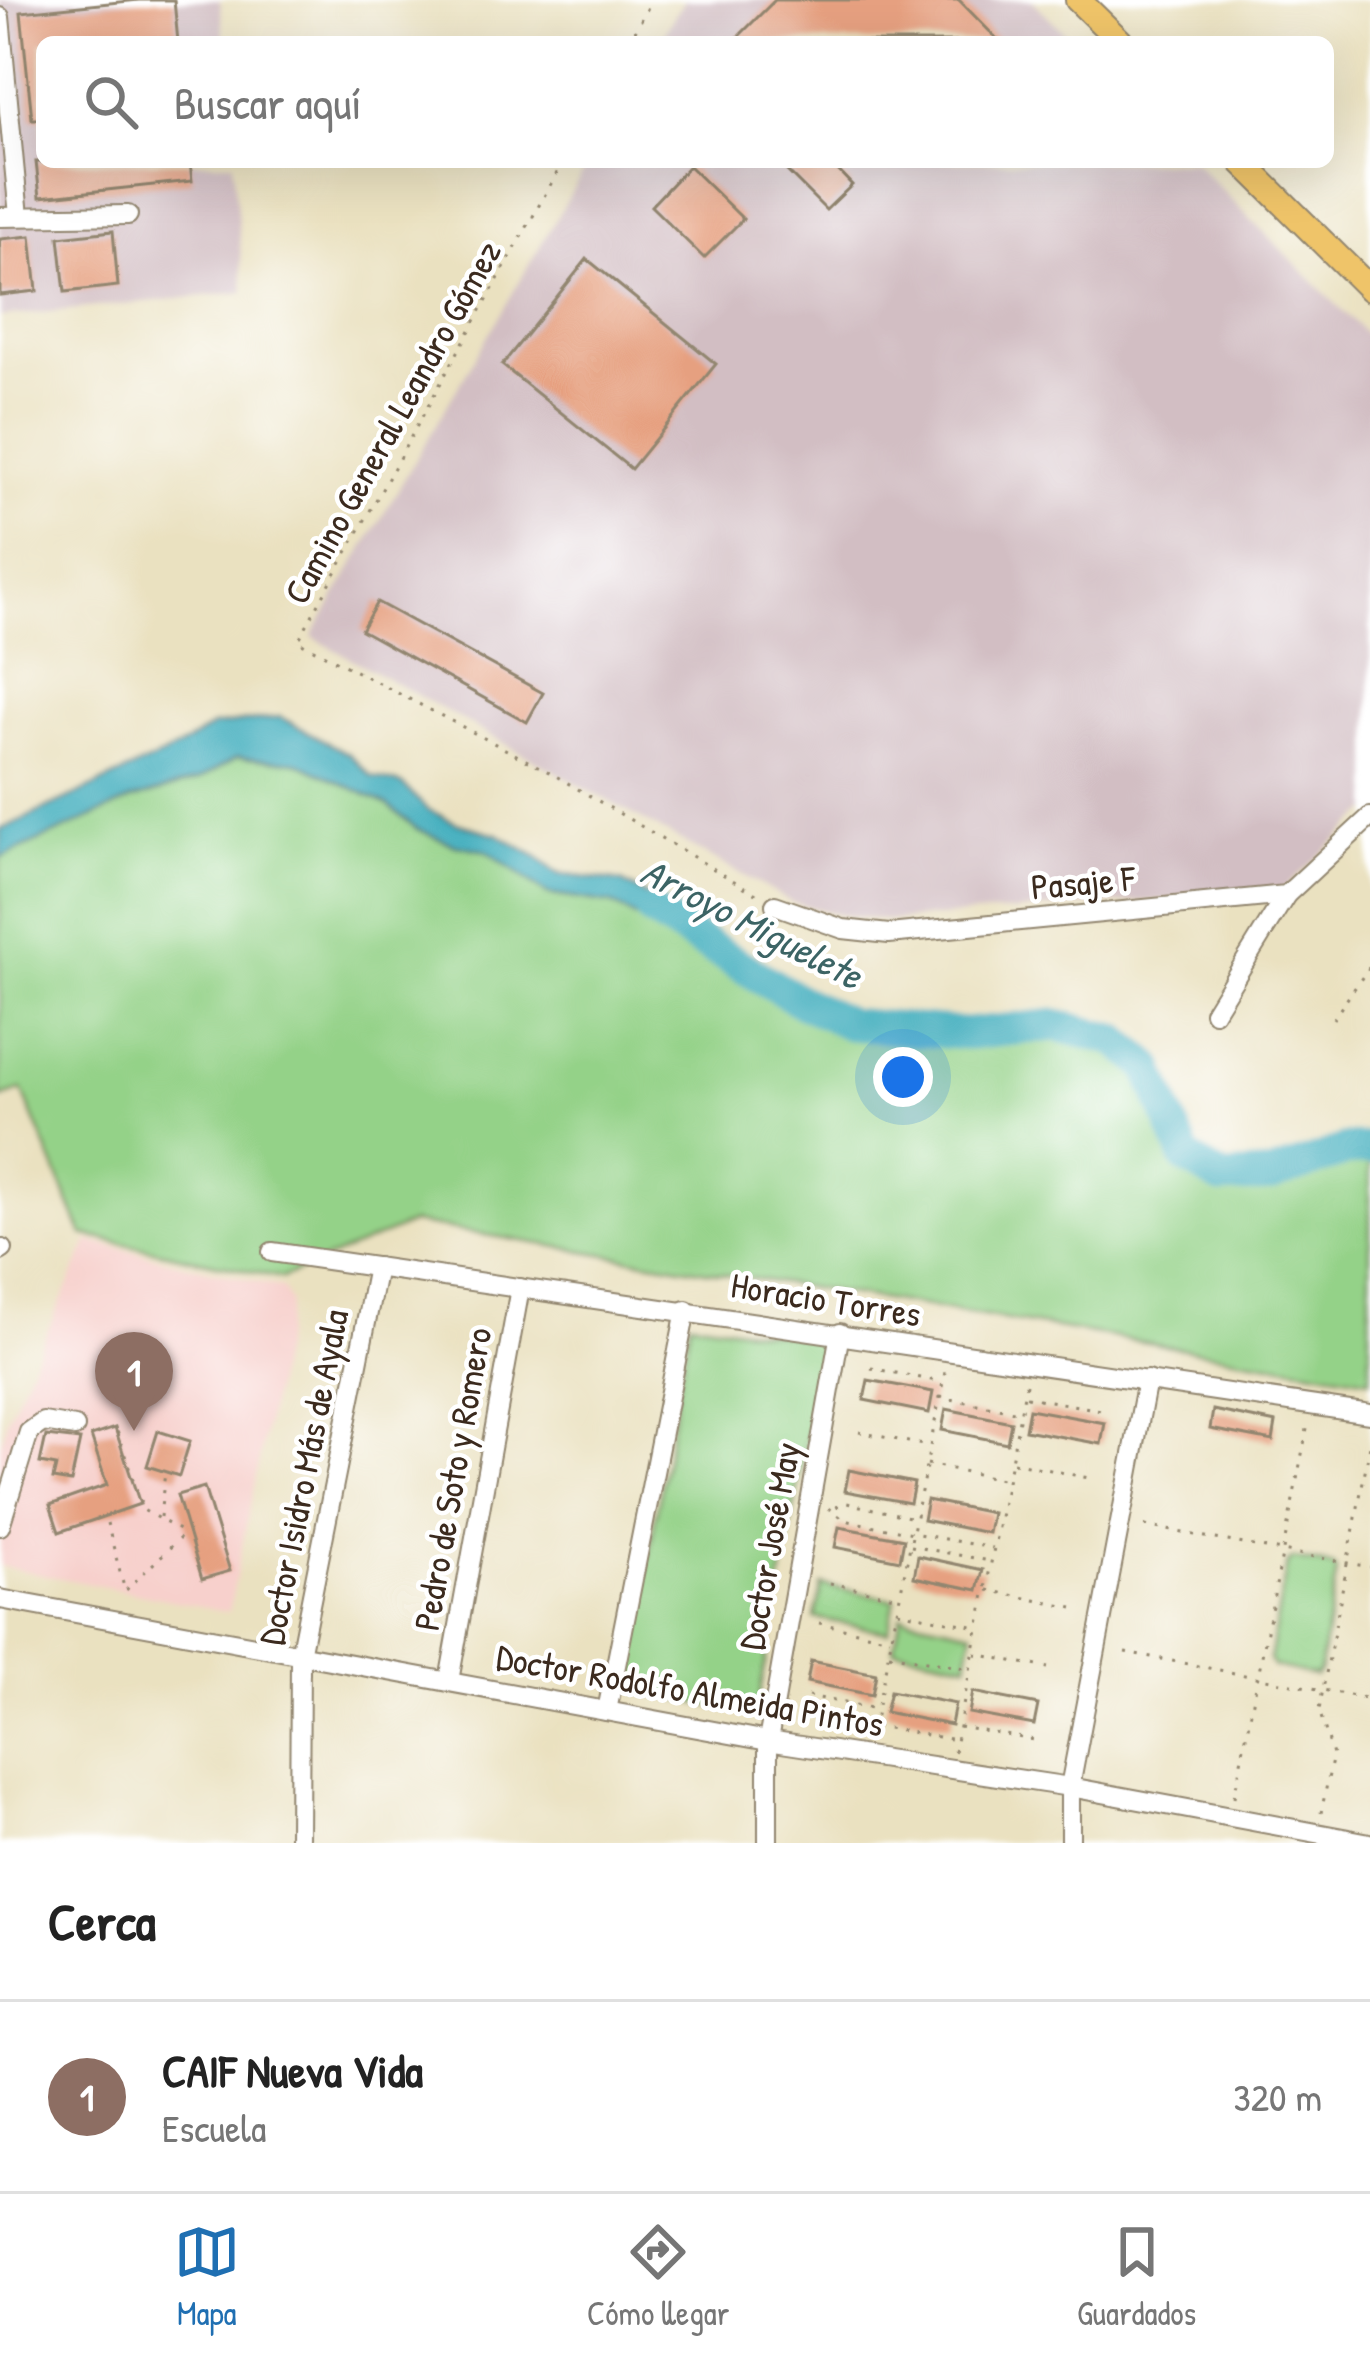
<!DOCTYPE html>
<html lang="es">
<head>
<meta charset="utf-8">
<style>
	body { margin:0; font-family:"Patrick Hand",sans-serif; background:#f2f2f2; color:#222 }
	.you { position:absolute; left:903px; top:1077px; width:42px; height:42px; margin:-30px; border:9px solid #fff; border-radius:50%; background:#1a73e8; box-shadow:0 0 0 18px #1a73e833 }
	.badge { display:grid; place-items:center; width:78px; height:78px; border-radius:50%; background:#1f6fb2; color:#fff; font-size:39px; font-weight:700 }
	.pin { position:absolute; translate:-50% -99px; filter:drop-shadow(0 3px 6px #0008) }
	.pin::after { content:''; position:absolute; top:63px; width:42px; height:36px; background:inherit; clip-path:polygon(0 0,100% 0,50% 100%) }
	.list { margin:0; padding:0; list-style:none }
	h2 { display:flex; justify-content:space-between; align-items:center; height:156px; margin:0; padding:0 48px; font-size:51px }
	h2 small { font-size:39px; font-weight:400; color:#767676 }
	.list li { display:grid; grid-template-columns:78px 1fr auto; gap:36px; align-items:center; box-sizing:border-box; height:192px; padding:0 48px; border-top:3px solid #e0e0e0 }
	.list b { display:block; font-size:45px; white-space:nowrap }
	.list p { margin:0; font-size:39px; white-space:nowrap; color:#767676 }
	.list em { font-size:39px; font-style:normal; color:#767676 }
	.icon { flex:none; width:66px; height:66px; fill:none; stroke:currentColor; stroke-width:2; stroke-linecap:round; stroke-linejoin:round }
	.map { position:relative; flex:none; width:1370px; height:1843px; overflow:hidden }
	.search { position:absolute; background:#fff; box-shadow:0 12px 48px #0002; left:36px; right:36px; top:36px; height:132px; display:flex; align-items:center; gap:30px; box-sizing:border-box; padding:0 42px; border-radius:18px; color:#767676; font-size:45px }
	.sheet { height:348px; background:#fff }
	nav { display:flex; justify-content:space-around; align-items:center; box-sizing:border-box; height:168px; border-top:3px solid #e0e0e0; background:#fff; font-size:33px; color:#767676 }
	nav a { display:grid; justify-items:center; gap:6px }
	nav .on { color:#1f6fb2 }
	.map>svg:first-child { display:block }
	.built { fill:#f7d0cc }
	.industrial { fill:#d2bec3 }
	.green { fill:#94d288; stroke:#687e53; stroke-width:3 }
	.water { fill:#3eacbc; stroke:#3c6b6d; stroke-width:3 }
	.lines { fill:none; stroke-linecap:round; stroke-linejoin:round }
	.river { stroke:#3eacbc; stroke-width:33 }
	.building { fill:#e6a080 }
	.minor-casing { stroke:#92866f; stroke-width:22 }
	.major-casing { stroke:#92866f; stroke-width:28 }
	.path { stroke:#92866f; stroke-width:3; stroke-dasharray:3 9; stroke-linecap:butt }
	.minor { stroke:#fff; stroke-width:18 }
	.major { stroke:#efc469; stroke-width:24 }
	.labels { text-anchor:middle; stroke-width:9; stroke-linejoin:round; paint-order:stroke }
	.street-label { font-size:36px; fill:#3b2a1e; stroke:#fff }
	.water-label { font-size:39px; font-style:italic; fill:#3c6465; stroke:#fff }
</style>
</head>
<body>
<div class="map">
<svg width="1370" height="1843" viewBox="0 0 1370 1843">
	<rect width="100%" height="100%" fill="#fff"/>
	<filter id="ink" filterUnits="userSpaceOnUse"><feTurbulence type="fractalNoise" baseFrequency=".00833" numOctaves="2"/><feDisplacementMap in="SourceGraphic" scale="24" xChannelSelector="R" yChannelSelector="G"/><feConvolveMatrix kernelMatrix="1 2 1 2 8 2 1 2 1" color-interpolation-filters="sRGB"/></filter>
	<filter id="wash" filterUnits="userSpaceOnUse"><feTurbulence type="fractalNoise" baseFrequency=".004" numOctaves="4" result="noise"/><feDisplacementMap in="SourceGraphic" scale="48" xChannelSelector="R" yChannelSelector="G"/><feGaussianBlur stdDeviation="2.7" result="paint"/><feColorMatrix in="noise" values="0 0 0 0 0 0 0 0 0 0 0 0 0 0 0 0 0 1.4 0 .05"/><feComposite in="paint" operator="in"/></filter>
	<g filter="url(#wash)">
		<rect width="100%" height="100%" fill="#eae1c0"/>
		<polygon class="built" points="89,1241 283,1288 290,1303 229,1612 0,1566 0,1446 8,1416"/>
		<g class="industrial">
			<polygon points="0,0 220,0 224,42 42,42 42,162 233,162 244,292 0,317"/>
			<polygon points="684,0 1032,0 1074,42 659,42"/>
			<polygon points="589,162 1194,162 1370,338 1370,810 1281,891 889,921 842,915 793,903 312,637"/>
		</g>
		<g class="green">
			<polygon points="237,757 297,762 388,805 417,829 453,844 487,851 547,894 613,904 663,933 690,937 736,960 800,1001 849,1024 966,1034 1055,1025 1117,1040 1149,1067 1186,1158 1221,1179 1273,1176 1346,1150 1370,1148 1370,1379 412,1223 282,1278 83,1235 22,1090 0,1098 0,858 131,800 198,780"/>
			<polygon points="690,1321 825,1340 757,1709 750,1713 635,1691 626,1684"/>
			<polygon points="1293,1559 1333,1566 1337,1571 1319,1671 1315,1676 1274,1667 1269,1660 1287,1564"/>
			<polygon points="822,1585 895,1600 888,1632 815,1618"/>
			<polygon points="901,1616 973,1631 967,1663 894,1649"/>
		</g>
		<polygon class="water" points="280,717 349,754 372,777 402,784 427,809 459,824 497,834 536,856 559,874 621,882 662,904 690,937 664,933 612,904 547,894 487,851 453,844 417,829 388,805 297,762 237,757 198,780 131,800 0,858 0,830 178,748 213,726"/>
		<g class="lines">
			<polyline class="river" points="652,912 800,1001 849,1024 966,1034 1055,1025 1117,1040 1149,1067 1186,1158 1221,1179 1272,1176 1346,1150 1370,1148"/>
		</g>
		<g id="blocks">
			<g class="building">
				<polygon points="139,0 174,0 178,42 42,42 42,119 32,119 21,12"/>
				<polygon points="775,0 959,0 1000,42 733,42"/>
				<polygon points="36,162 190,162 192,181 40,197"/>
				<polygon points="778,162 830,162 852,185 826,210"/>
				<polygon points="689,166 743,219 704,258 651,206"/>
				<polygon points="113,231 118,286 65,292 59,237"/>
				<polygon points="31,236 37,291 0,295 0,239"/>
				<polygon points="587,259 716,364 631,469 502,365"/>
				<polygon points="377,602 543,693 527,722 361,630"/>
				<polygon points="868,1380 933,1392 929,1413 864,1400"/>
				<polygon points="946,1409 1011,1422 1007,1443 942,1430"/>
				<polygon points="1029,1409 1105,1423 1101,1444 1025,1430"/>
				<polygon points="1213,1410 1276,1423 1273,1441 1210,1429"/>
				<polygon points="115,1428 140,1504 59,1532 50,1505 107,1485 91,1436"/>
				<polygon points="158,1431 190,1441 179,1476 147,1466"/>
				<polygon points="46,1436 80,1440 71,1482 53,1479 56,1466 40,1463"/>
				<polygon points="849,1470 914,1483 910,1503 845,1491"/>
				<polygon points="204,1487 230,1571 202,1579 177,1495"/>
				<polygon points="927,1500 992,1513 988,1533 923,1520"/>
				<polygon points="839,1527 904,1539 900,1560 835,1547"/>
				<polygon points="918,1556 983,1570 978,1590 914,1577"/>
				<polygon points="811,1661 876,1674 872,1695 807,1682"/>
				<polygon points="890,1691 955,1704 951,1725 885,1712"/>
				<polygon points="973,1692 1038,1705 1034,1725 969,1713"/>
			</g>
		</g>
	</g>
	<g filter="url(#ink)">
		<use href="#blocks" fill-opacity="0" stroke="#92866f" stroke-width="3"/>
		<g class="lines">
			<defs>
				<g id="minor">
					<polyline points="0,17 19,216"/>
					<polyline points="0,217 128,215"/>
					<polyline points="775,905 843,929 889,934 1286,895 1370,817"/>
					<polyline points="1214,1012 1286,895"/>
					<polyline points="0,1251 3,1249"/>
					<path d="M272 1252C638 1306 1004 1357 1370 1414"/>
					<polyline points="0,1526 29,1432 43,1422 75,1427"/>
					<polyline points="0,1599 768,1741 1070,1787 1370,1843"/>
					<polyline points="449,1681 520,1288"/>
					<polyline points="607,1711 686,1310"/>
					<polyline points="299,1843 300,1655 377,1267"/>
					<polyline points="768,1843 768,1741 840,1333"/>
					<polyline points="1070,1843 1070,1787 1147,1380"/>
				</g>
				<g id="major">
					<polyline points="1078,0 1121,42"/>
					<polyline points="1242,162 1370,289"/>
				</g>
			</defs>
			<use href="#minor" class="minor-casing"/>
			<use href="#major" class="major-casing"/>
			<g class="path">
				<polyline points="629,42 652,0"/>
				<polyline points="563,162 298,641 549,772 758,895"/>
				<polyline points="1333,1019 1370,966"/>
				<polyline points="871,1368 941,1382"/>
				<polyline points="940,1397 1019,1412"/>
				<polyline points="1026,1397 1107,1411"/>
				<polyline points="859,1432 928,1446"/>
				<polyline points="1013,1462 1093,1479"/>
				<polyline points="927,1464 1006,1480"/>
				<polyline points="836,1507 847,1503 914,1518"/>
				<polyline points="829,1508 844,1520 992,1548"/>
				<polyline points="160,1517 165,1472"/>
				<polyline points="107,1523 125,1591 181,1537 179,1530 143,1510 116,1428"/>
				<polyline points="1145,1526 1370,1567"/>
				<polyline points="911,1546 990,1561"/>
				<polyline points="830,1583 899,1597"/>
				<polyline points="988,1590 1073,1608"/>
				<polyline points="898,1611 977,1627"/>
				<polyline points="819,1623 890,1638"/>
				<polyline points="1125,1652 1370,1699"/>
				<polyline points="889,1654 969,1669"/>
				<polyline points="975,1654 1048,1668"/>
				<polyline points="808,1696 876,1709"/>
				<polyline points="876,1726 955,1740"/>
				<polyline points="959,1727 1034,1740"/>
				<polyline points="871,1740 946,1367"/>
				<polyline points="954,1752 1027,1379"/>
				<polyline points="1234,1797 1308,1424"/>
				<polyline points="1321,1813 1333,1755 1319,1710 1370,1445"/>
			</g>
			<use href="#minor" class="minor"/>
			<use href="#major" class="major"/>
		</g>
	</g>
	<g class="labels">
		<g class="street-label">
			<text transform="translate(392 422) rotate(-61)" y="13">Camino General Leandro Gómez</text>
			<text transform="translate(1083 882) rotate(-5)" y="13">Pasaje F</text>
			<text transform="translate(826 1299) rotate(9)" y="13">Horacio Torres</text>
			<text transform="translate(303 1477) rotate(-79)" y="13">Doctor Isidro Más de Ayala</text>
			<text transform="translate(452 1479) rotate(-80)" y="13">Pedro de Soto y Romero</text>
			<text transform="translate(769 1546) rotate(-80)" y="13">Doctor José May</text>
			<text transform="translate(690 1690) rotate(10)" y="13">Doctor Rodolfo Almeida Pintos</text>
		</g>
		<g class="water-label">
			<text transform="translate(752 923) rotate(27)" y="14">Arroyo Miguelete</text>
		</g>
	</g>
</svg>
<div class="you"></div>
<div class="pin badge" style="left:134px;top:1431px;background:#8d6e63">1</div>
<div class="search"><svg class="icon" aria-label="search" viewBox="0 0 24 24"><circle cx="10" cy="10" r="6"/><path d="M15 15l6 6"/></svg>Buscar aquí</div>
</div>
<section class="sheet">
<h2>Cerca<small></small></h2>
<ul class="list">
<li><span class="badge" style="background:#8d6e63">1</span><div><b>CAIF Nueva Vida</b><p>Escuela</p></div><em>320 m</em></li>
</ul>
</section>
<nav>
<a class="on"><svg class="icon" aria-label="map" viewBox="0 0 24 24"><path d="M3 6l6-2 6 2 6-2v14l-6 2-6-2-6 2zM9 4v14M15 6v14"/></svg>Mapa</a>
<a><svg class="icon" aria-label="directions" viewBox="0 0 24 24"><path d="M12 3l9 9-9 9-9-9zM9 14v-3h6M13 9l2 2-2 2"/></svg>Cómo llegar</a>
<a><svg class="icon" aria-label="saved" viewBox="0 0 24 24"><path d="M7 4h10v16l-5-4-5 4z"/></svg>Guardados</a>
</nav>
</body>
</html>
